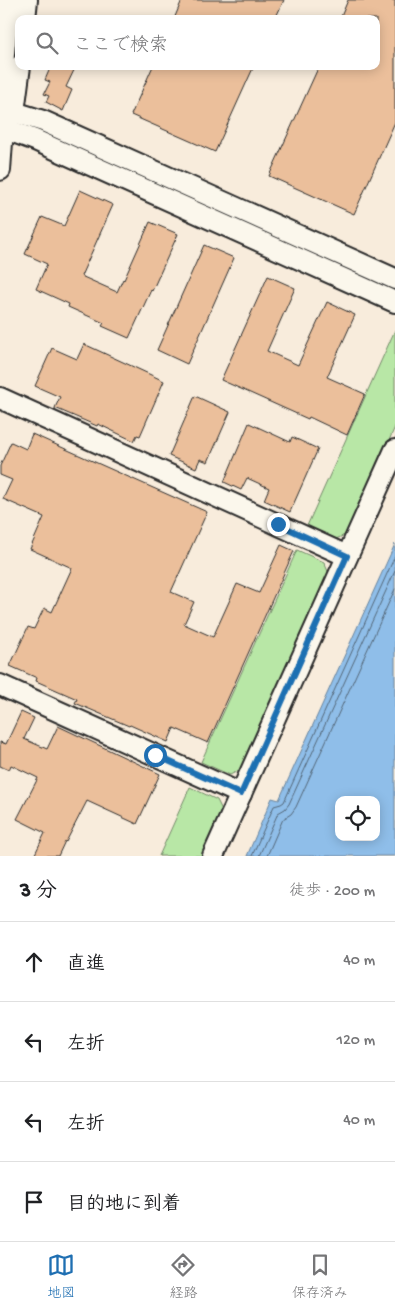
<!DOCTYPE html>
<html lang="ja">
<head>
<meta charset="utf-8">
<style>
	body { margin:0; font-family:"Gochi Hand","Klee One",sans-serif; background:#f6f6f6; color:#202124 }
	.controls { position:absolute; right:15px; bottom:15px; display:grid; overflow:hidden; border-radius:10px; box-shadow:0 2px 12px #0003 }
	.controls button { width:45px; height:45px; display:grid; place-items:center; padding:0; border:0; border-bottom:1px solid #e0e0e0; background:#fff; color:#202124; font:25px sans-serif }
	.stop { position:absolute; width:15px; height:15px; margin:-11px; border:4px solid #1f6fb2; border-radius:50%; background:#fff }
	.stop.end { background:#1f6fb2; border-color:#fff; box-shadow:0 1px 5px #0008 }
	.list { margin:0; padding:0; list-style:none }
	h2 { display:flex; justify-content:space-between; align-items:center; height:65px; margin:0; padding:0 20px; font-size:21px }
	h2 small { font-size:16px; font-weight:400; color:#757577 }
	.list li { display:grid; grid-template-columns:32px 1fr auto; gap:15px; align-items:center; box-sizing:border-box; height:80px; padding:0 20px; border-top:1px solid #e0e0e0 }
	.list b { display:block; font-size:19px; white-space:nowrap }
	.list em { font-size:16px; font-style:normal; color:#757577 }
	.icon { flex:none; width:28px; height:28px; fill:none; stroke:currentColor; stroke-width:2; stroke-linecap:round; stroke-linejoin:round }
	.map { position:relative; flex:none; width:395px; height:856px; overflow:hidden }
	.search { position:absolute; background:#fff; box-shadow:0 2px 12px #0003; left:15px; right:15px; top:15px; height:55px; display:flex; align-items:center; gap:12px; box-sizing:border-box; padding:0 18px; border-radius:10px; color:#757577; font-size:19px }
	.sheet { height:385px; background:#fff }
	nav { display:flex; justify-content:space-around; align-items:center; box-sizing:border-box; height:70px; border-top:1px solid #e0e0e0; background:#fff; font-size:14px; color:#757577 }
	nav a { display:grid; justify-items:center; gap:2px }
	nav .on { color:#1f6fb2 }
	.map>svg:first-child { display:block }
	.green { fill:#b8e7a6; stroke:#728968 }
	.water { fill:#8fbee9; stroke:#67839d; fill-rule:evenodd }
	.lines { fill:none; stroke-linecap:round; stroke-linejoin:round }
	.shore { stroke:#536677; stroke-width:1 }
	.building { fill:#ebbf9b; stroke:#2b2b2b }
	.tertiary-casing { stroke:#2b2b2b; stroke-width:24 }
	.tertiary { stroke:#fbf7ec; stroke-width:20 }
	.route { stroke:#1f6fb2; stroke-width:6 }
</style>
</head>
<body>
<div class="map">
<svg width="395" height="856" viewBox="0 0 395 856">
	<rect width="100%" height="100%" fill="#f8ecdc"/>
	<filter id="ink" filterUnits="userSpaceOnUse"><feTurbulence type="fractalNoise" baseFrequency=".02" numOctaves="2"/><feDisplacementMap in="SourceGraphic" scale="10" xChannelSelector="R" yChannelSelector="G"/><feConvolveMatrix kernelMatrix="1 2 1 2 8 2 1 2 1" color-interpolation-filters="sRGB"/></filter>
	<g filter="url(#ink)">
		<g class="green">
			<polygon points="395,330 395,427 347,534 336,539 307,526"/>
			<polygon points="297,550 324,562 329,574 240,770 230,775 201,762"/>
			<polygon points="190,787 217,800 223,812 203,856 159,856"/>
		</g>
		<path class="water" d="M395 544V856H247L272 798 279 800ZM339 800H376V837H339Z"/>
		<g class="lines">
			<g class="shore">
				<polyline points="252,856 274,806 281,804 284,802 395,556"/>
				<polyline points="259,856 278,813 285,809 289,804 395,571"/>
				<polyline points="267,856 283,819 291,814 296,807 395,589"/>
			</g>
		</g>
		<g class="building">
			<polygon points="182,0 284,0 275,19 174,19"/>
			<polygon points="348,0 395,0 395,122 354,214 269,176 319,66 376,66 376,19 340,19"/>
			<polygon points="51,66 76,66 66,87 72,90 63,111 46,102 49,96 44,94 50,82 45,80"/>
			<polygon points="153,66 254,66 215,152 131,115"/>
			<polygon points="80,190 113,205 81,276 117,292 123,279 124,280 150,222 178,234 152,291 151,290 129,338 102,326 104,323 68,307 69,304 36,289 47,264 25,254 42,217 64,226"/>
			<polygon points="204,245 234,258 187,364 157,350"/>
			<polygon points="268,276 295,288 267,351 298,365 327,302 355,315 327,377 365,394 347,435 309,417 308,419 221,380"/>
			<polygon points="84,344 164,381 140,436 137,435 134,441 98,424 97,426 55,408 60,397 35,386 52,348 77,359"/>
			<polygon points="195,396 230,412 208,462 200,459 196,468 169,456"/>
			<polygon points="249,423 290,442 292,437 318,449 290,512 264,500 269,488 247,478 241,490 224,482"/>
			<polygon points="32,434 207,512 171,592 194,602 184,624 213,637 237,584 259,593 281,545 294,551 208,743 174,728 168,742 130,725 129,726 75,703 77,699 36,681 37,678 10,666 28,627 34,629 44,608 52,612 72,568 30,549 44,517 3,499 12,480 0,475 0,466 11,442 26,449"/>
			<polygon points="21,712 34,718 24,739 47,749 58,726 160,774 137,824 87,801 66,842 65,841 58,856 34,856 45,833 17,819 38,778 11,765 9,770 0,766 0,742 6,744"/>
		</g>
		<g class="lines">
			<defs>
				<g id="tertiary">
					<polyline points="25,19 27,0"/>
					<polyline points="0,97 9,0"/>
					<polyline points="0,110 14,112 43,121 395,279"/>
					<polyline points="7,122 14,112 20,66"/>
					<polyline points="0,127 35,140 395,302"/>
					<polyline points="0,170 3,128 0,118"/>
					<polyline points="0,398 347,556"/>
					<polyline points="0,685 241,794"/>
					<polyline points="213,856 395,450"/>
				</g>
			</defs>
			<use href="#tertiary" class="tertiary-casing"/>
			<use href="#tertiary" class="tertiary"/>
		</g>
	</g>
	<g class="lines" filter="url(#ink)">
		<polyline class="route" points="155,755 241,794 347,556 278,524"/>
	</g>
</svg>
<div class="controls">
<button><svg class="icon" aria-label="locate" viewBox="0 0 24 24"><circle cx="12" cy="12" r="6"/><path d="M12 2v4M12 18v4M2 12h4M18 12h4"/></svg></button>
</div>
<div class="stop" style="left:155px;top:755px"></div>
<div class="stop end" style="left:278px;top:524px"></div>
<div class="search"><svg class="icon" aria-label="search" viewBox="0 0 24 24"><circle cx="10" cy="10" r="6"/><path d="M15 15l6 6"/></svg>ここで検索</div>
</div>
<section class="sheet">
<h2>3 分<small>徒歩 · 200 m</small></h2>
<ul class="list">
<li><svg class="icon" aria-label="ahead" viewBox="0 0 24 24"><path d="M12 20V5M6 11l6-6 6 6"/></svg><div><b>直進</b></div><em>40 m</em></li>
<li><svg class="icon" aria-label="left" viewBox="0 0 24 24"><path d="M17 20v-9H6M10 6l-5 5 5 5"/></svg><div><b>左折</b></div><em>120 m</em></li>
<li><svg class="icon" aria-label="left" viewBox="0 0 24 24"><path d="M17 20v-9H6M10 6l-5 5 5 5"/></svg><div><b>左折</b></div><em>40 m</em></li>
<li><svg class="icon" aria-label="arrive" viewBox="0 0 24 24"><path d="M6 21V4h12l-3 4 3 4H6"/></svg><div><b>目的地に到着</b></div></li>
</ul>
</section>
<nav>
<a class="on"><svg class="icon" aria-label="map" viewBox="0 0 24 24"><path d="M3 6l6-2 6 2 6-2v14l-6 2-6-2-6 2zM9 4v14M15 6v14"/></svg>地図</a>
<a><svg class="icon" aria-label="directions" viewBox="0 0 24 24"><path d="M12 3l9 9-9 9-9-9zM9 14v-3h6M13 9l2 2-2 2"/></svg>経路</a>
<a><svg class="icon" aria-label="saved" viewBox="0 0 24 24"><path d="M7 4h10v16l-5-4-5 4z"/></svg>保存済み</a>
</nav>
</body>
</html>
